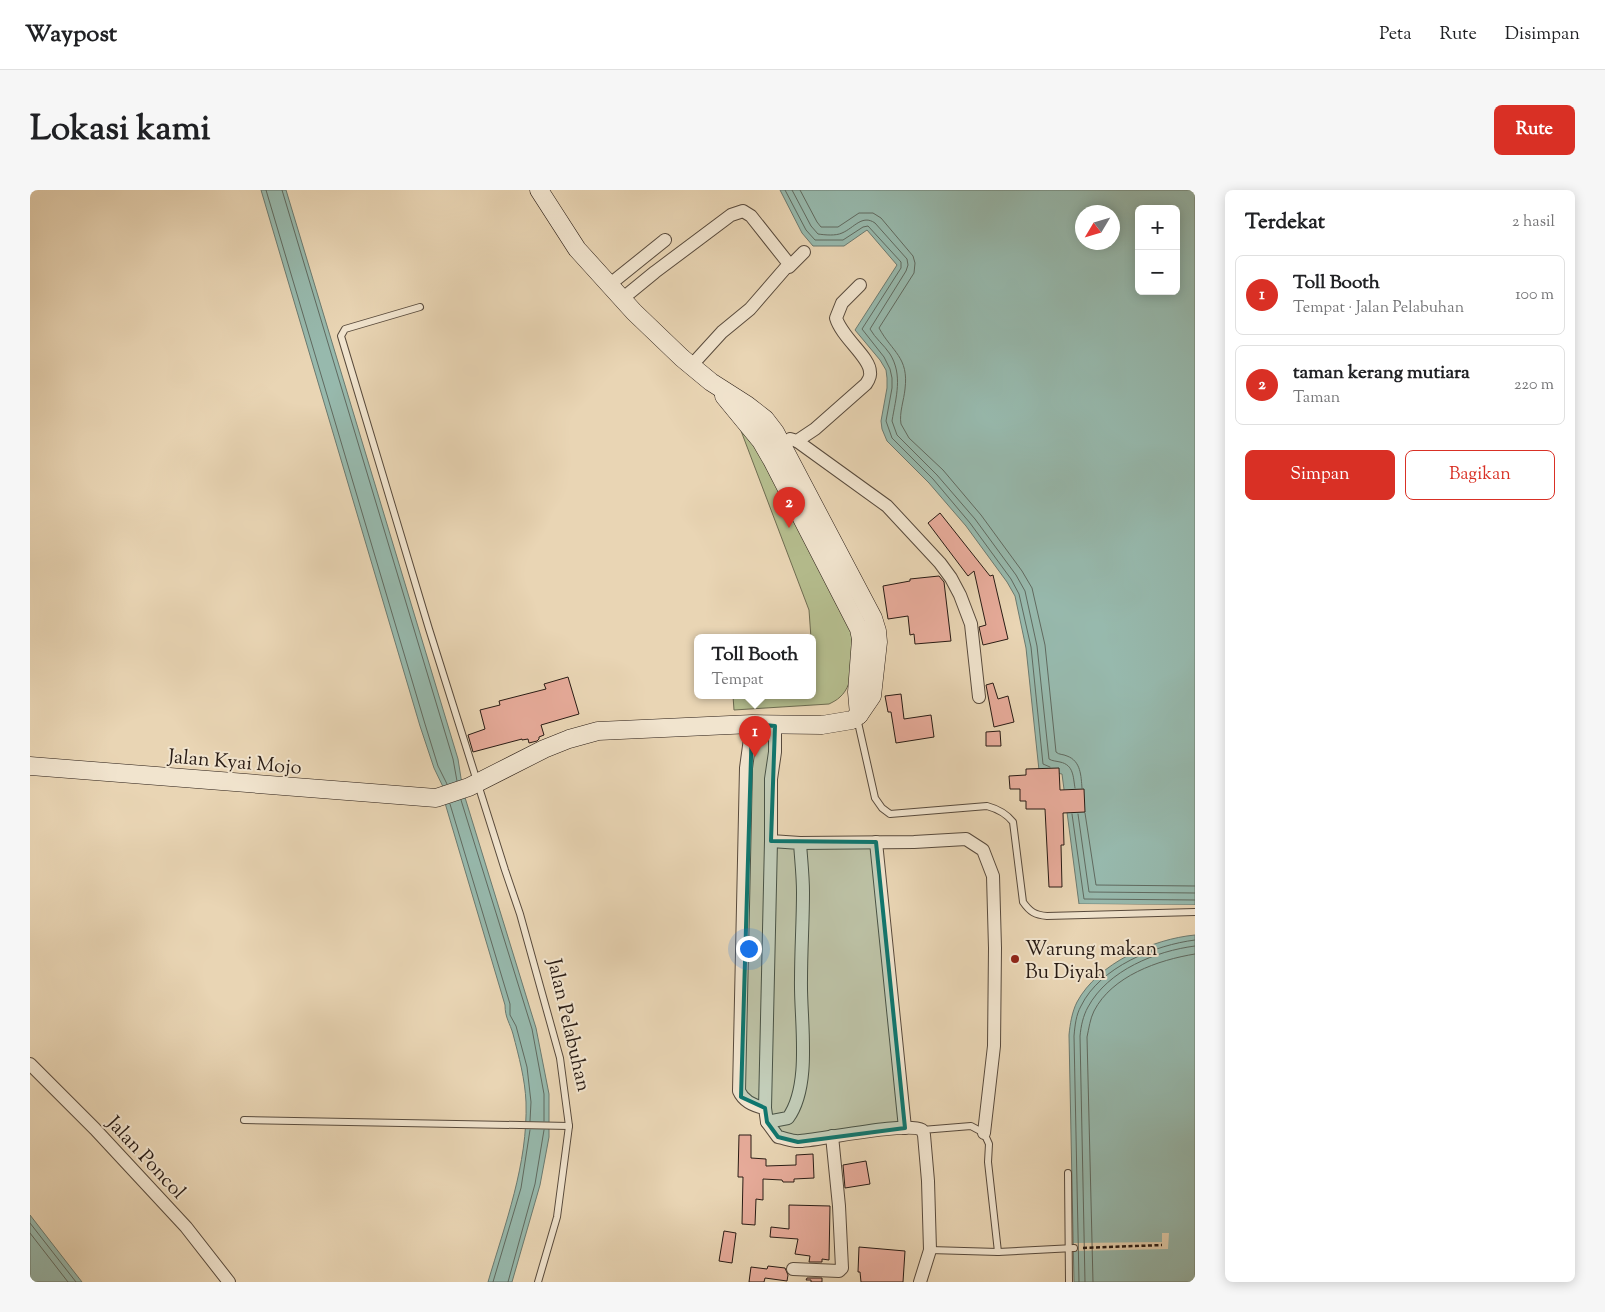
<!DOCTYPE html>
<html lang="id">
<head>
<meta charset="utf-8">
<style>
	body { margin:0; font-family:"Sorts Mill Goudy",serif; background:#f6f6f6; color:#202124 }
	.controls { position:absolute; right:15px; top:15px; display:grid; overflow:hidden; border-radius:8px; box-shadow:0 2px 12px #0003 }
	.controls button { width:45px; height:45px; display:grid; place-items:center; padding:0; border:0; border-bottom:1px solid #e0e0e0; background:#fff; color:#202124; font:25px sans-serif }
	.compass { position:absolute; left:1045px; top:15px; width:45px; height:45px; border-radius:50%; background:#fff; box-shadow:0 2px 12px #0003; rotate:232deg }
	.you { position:absolute; left:718px; top:758px; width:18px; height:18px; margin:-12px; border:4px solid #fff; border-radius:50%; background:#1a73e8; box-shadow:0 0 0 8px #1a73e833 }
	.badge { display:grid; place-items:center; width:32px; height:32px; border-radius:50%; background:#d93025; color:#fff; font-size:16px; font-weight:700 }
	.pin { position:absolute; translate:-50% -41px; filter:drop-shadow(0 1px 2px #0008) }
	.pin::after { content:''; position:absolute; top:26px; width:18px; height:15px; background:inherit; clip-path:polygon(0 0,100% 0,50% 100%) }
	.popup { position:absolute; left:664px; top:444px; width:122px; height:65px; box-sizing:border-box; display:grid; place-content:center; border-radius:8px; background:#fff; filter:drop-shadow(0 1px 4px #0005); font-size:16px; white-space:nowrap; color:#757577 }
	.popup b { font-size:19px; color:#202124 }
	.popup::after { content:''; position:absolute; left:50%; top:100%; margin-left:-10px; border:10px solid transparent; border-top-color:#fff }
	.list { margin:0; padding:0; list-style:none }
	h2 { display:flex; justify-content:space-between; align-items:center; height:65px; margin:0; padding:0 20px; font-size:21px }
	h2 small { font-size:16px; font-weight:400; color:#757577 }
	.list li { display:grid; grid-template-columns:32px 1fr auto; gap:15px; align-items:center; box-sizing:border-box; height:80px; margin:0 10px 10px; padding:0 10px; border:1px solid #e0e0e0; border-radius:8px }
	.list b { display:block; font-size:19px; white-space:nowrap }
	.list p { margin:0; font-size:16px; white-space:nowrap; color:#757577 }
	.list em { font-size:16px; font-style:normal; color:#757577 }
	.actions { display:flex; gap:10px; padding:15px 20px }
	.actions a { flex:1; padding:11px 0; border:1px solid #d93025; border-radius:8px; text-align:center; font-size:18px; color:#d93025 }
	.actions .main { background:#d93025; color:#fff }
	.map { position:relative; flex:none; width:1165px; height:1092px; overflow:hidden; border-radius:8px }
	header { display:flex; align-items:center; gap:30px; box-sizing:border-box; height:70px; padding:0 25px; background:#fff; border-bottom:1px solid #e0e0e0 }
	header strong { font-size:24px }
	nav { display:flex; gap:28px; margin-inline-start:auto; font-size:18px }
	.intro { display:flex; align-items:center; justify-content:space-between; box-sizing:border-box; height:120px; padding:0 30px }
	h1 { margin:0; font-size:35px }
	.button { padding:12px 22px; border-radius:8px; background:#d93025; color:#fff; font-size:18px; font-weight:700 }
	main { display:flex; gap:30px; padding:0 30px }
	aside { flex:1; background:#fff; border-radius:8px; box-shadow:0 2px 12px #0003 }
	.map>svg:first-child { display:block }
	.green { fill:#b5bd8e; stroke:#6e6c51 }
	.water { fill:#97b9ad; stroke:#6b7a70; fill-rule:evenodd }
	.pier { fill:#e9d5b4 }
	.lines { fill:none; stroke-linecap:round; stroke-linejoin:round }
	.shore { stroke:#606a60; stroke-width:1 }
	.building { fill:#e7ab9a; stroke:#281b14 }
	.service-casing { stroke:#584a3c; stroke-width:8 }
	.minor-casing { stroke:#584a3c; stroke-width:14 }
	.secondary-casing { stroke:#281b14; stroke-width:19 }
	.path { stroke:#281b14; stroke-width:2.5; stroke-dasharray:4 2.5; stroke-linecap:butt }
	.service { stroke:#f1e4ce; stroke-width:6 }
	.minor { stroke:#f1e4ce; stroke-width:12 }
	.secondary { stroke:#f1e4ce; stroke-width:18 }
	.marked { fill:#0f766e; fill-opacity:0.2; stroke:#0f766e; stroke-width:4; stroke-linejoin:round }
	.poi-dot { fill:#8f2418; stroke:#f1e4ce; stroke-width:2 }
	.labels { text-anchor:middle; stroke-width:4; stroke-linejoin:round; paint-order:stroke }
	.street-label { font-size:20px; fill:#281b14; stroke:#f1e4ce }
	.poi-label { font-size:20px; fill:#281b14; stroke:#f1e4ce; text-anchor:start }
</style>
</head>
<body>
<header>
<strong>Waypost</strong>
<nav><a>Peta</a><a>Rute</a><a>Disimpan</a></nav>
</header>
<div class="intro"><h1>Lokasi kami</h1><a class="button">Rute</a></div>
<main>
<div class="map">
<svg width="1165" height="1092" viewBox="0 0 1165 1092">
	<rect width="100%" height="100%" fill="#e9d5b4"/>
	<filter id="stains"><feTurbulence type="fractalNoise" baseFrequency=".004" numOctaves="4"/><feColorMatrix values="0 0 0 0 .2 0 0 0 0 .09 0 0 0 0 .02 0 0 0 .5 -.17"/></filter>
	<radialGradient id="worn" r=".72"><stop offset=".6" stop-color="#630" stop-opacity="0"/><stop offset="1" stop-color="#630" stop-opacity=".3"/></radialGradient>
	<path class="green" d="M705 225 731 257 822 443C822 462 826 493 810 507 807 510 803 512 799 514L704 520 703 506H782V448H781L779 420Z"/>
	<g class="water">
		<path d="M231 0H256L428 569 433 601 506 838 519 904V947L510 995 482 1092H458C475 1034 498 974 496 912 495 889 489 867 483 844 480 833 475 828 475 815L415 613V601L404 578 390 536Z"/>
		<path d="M750 0H1165V715L1049 714 1032 584 1009 580 996 458 985 406 977 392 936 336 899 293 857 251 852 239 851 231 857 198V188L856 180 850 170 825 140 867 75 837 40 814 56H783L772 43ZM1109 19H1146V101H1109ZM1052 22H1082V52H1052Z"/>
		<path d="M1165 745V1092H1044L1039 845C1040 834 1042 822 1047 812 1068 773 1123 749 1165 745Z"/>
		<polygon points="0,1025 52,1092 0,1092"/>
	</g>
	<g class="pier">
		<polygon points="1049,714 1165,715 1165,717 1049,717"/>
		<polygon points="1132,1043 1139,1043 1138,1059 1044,1061 1044,1053 1132,1052"/>
	</g>
	<g class="lines">
		<g class="shore">
			<polyline points="236,0 395,534 408,576 417,594"/>
			<polyline points="252,0 423,569 427,591"/>
			<polyline points="755,0 776,40 785,50 813,50 833,37 838,36 871,72 871,78 832,139 854,167 860,179 862,188 862,198 856,231 862,248 903,289 940,333 981,389 989,404 1001,457 1013,574 1020,577"/>
			<path d="M762 0 781 36 788 44C795 45 806 46 812 43 824 38 832 24 845 33L877 69 878 75 876 81 840 139C845 148 854 155 860 164 873 185 866 207 862 231L867 245 907 285 945 329 986 385 995 401 1007 456 1019 569C1022 571 1026 571 1030 572 1044 575 1043 587 1045 598"/>
			<path d="M770 0 787 32 791 37H808L829 23H843L851 28 883 66 885 73 884 83 849 138C862 162 879 167 875 199 874 210 869 223 871 234L879 248 913 280 951 325 992 381 1002 398 1015 455 1026 562C1029 565 1033 564 1037 566 1051 571 1051 586 1052 598"/>
			<polyline points="431,610 502,839 514,904 514,931"/>
			<polyline points="420,614 480,814 480,825 486,836 497,877 501,912 500,931"/>
			<polyline points="1055,623 1066,695 1165,696"/>
			<polyline points="1042,624 1054,709 1165,710"/>
			<polyline points="1048,624 1059,702 1165,703"/>
			<polyline points="0,1033 46,1092"/>
			<polyline points="0,1043 38,1092"/>
			<polyline points="463,1092 491,998 500,940"/>
			<polyline points="478,1092 505,994 514,940"/>
			<path d="M1049 1092 1044 846C1045 835 1046 825 1051 816 1070 777 1125 755 1165 750"/>
			<path d="M1055 1092 1050 846C1051 836 1053 826 1058 817 1078 780 1126 761 1165 756"/>
			<path d="M1063 1092 1057 847C1059 838 1060 829 1064 821 1082 786 1128 770 1165 764"/>
		</g>
	</g>
	<g class="building">
		<polygon points="910,323 960,386 963,385 978,449 953,455 949,437 956,435 944,381 938,386 898,333"/>
		<polygon points="909,386 914,392 921,451 885,454 884,444 880,445 878,426 858,429 853,396 880,391 880,389"/>
		<polygon points="538,487 549,524 511,535 514,545 509,547 509,549 507,551 499,553 498,549 492,550 492,549 443,562 438,545 455,539 450,520 470,515 469,511 516,499 514,494"/>
		<polygon points="963,493 968,509 978,506 984,532 964,537 956,495"/>
		<polygon points="871,504 874,529 901,525 904,547 866,553 861,522 858,522 855,506"/>
		<polygon points="970,541 971,556 956,556 956,542"/>
		<polygon points="1029,578 1030,600 1054,599 1055,622 1033,623 1034,655 1031,655 1032,697 1019,697 1015,619 996,619 996,611 990,611 990,599 980,599 979,586 996,585 996,579"/>
		<polygon points="709,945 721,945 721,968 736,969 736,976 766,975 766,965 783,964 784,988 764,989 764,992 753,992 752,990 733,989 733,1010 726,1009 725,1035 712,1034 713,987 708,987"/>
		<polygon points="836,971 840,994 815,998 813,975"/>
		<polygon points="759,1015 800,1016 799,1070 792,1069 792,1072 779,1072 780,1066 765,1064 768,1049 740,1047 741,1037 759,1039"/>
		<polygon points="694,1041 706,1043 702,1073 689,1071"/>
		<polygon points="829,1057 875,1061 873,1092 831,1092 830,1082 828,1082"/>
		<polygon points="738,1076 755,1078 758,1085 757,1091 735,1088 734,1092 719,1092 721,1077 737,1079"/>
		<polygon points="777,1088 792,1088 792,1092 781,1092 781,1090 776,1090"/>
	</g>
	<g class="lines">
		<defs>
			<g id="service">
				<polyline points="390,117 315,139 311,146 399,439 475,680 490,724 530,868 539,936 527,1027 508,1092"/>
				<path d="M827 528 845 608 852 618 860 624 957 616C968 619 976 623 983 632L993 712C1000 722 1005 725 1017 726L1165 722"/>
				<polyline points="214,930 539,936"/>
				<polyline points="892,940 941,936 954,943 959,954 958,972 968,1062"/>
				<polyline points="1038,983 1039,1092"/>
				<polyline points="900,1060 968,1062 1044,1058"/>
			</g>
			<g id="minor">
				<polyline points="758,76 759,77 774,62"/>
				<polyline points="579,95 635,50"/>
				<polyline points="592,109 625,82 701,25 713,21 721,26 759,74 720,119 692,142 661,176"/>
				<path d="M760 249 767 251 785 239 836 194C838 191 841 186 840 182 840 167 812 148 806 128L812 113 830 95"/>
				<polyline points="767,251 857,316 910,373 921,388 930,405 941,434 949,507"/>
				<path d="M722 534 716 578 709 901C714 912 724 916 735 918L737 932 748 947C755 948 763 952 770 951 792 950 877 931 892 940L894 945 898 991 900 1060 890 1092"/>
				<polyline points="846,652 875,938"/>
				<polyline points="770,653 884,652 936,649 953,660 963,686 965,758 964,856 954,943"/>
				<polyline points="0,874 65,939 156,1037 199,1092"/>
				<polyline points="735,918 741,651"/>
				<path d="M737 932 758 928C782 895 770 829 771 790 771 760 773 731 773 702 773 686 771 669 770 653L741 651V589L745 562V536"/>
				<polyline points="763,1079 809,1081 812,1078 809,1016 802,946"/>
			</g>
			<g id="secondary">
				<polyline points="694,206 731,251 742,270 829,439 831,449 827,502 829,525"/>
				<polyline points="0,576 406,608 439,597 514,559 539,549 568,541 722,534 792,535 822,530 829,525 842,506 848,452 847,441 843,428 745,242 735,229 717,215 681,192 652,168 604,122 547,59 509,0"/>
			</g>
		</defs>
		<use href="#service" class="service-casing"/>
		<use href="#minor" class="minor-casing"/>
		<use href="#secondary" class="secondary-casing"/>
		<polyline class="path" points="1053,1058 1132,1055"/>
		<use href="#service" class="service"/>
		<use href="#minor" class="minor"/>
		<use href="#secondary" class="secondary"/>
	</g>
	<path class="marked" d="M722 534 745 536 741 651 846 652 875 938 768 952 748 947 737 932 735 918 711 907Z"/>
	<circle class="poi-dot" cx="985" cy="769" r="5"/>
	<g class="labels">
		<g class="street-label">
			<text transform="translate(205 571) rotate(5)" y="7">Jalan Kyai Mojo</text>
			<text transform="translate(540 835) rotate(77)" y="7">Jalan Pelabuhan</text>
			<text transform="translate(117 967) rotate(47)" y="7">Jalan Poncol</text>
		</g>
		<g class="poi-label">
			<text x="995" y="765">Warung makan<tspan x="995" dy="23">Bu Diyah</tspan></text>
		</g>
	</g>
	<rect width="100%" height="100%" filter="url(#stains)"/>
	<rect width="100%" height="100%" fill="url(#worn)"/>
</svg>
<div class="controls">
<button>+</button>
<button>−</button>
</div>
<svg class="compass" viewBox="-18 -18 36 36"><path d="M0-13l5 13h-10z" fill="#e53935"/><path d="M0 13l5-13h-10z" fill="#757577"/></svg>
<div class="you"></div>
<div class="pin badge" style="left:725px;top:567px">1</div>
<div class="popup"><b>Toll Booth</b>Tempat</div>
<div class="pin badge" style="left:759px;top:338px">2</div>
</div>
<aside>
<h2>Terdekat<small>2 hasil</small></h2>
<ul class="list">
<li><span class="badge">1</span><div><b>Toll Booth</b><p>Tempat · Jalan Pelabuhan</p></div><em>100 m</em></li>
<li><span class="badge">2</span><div><b>taman kerang mutiara</b><p>Taman</p></div><em>220 m</em></li>
</ul>
<div class="actions"><a class="main">Simpan</a><a>Bagikan</a></div>
</aside>
</main>
</body>
</html>
